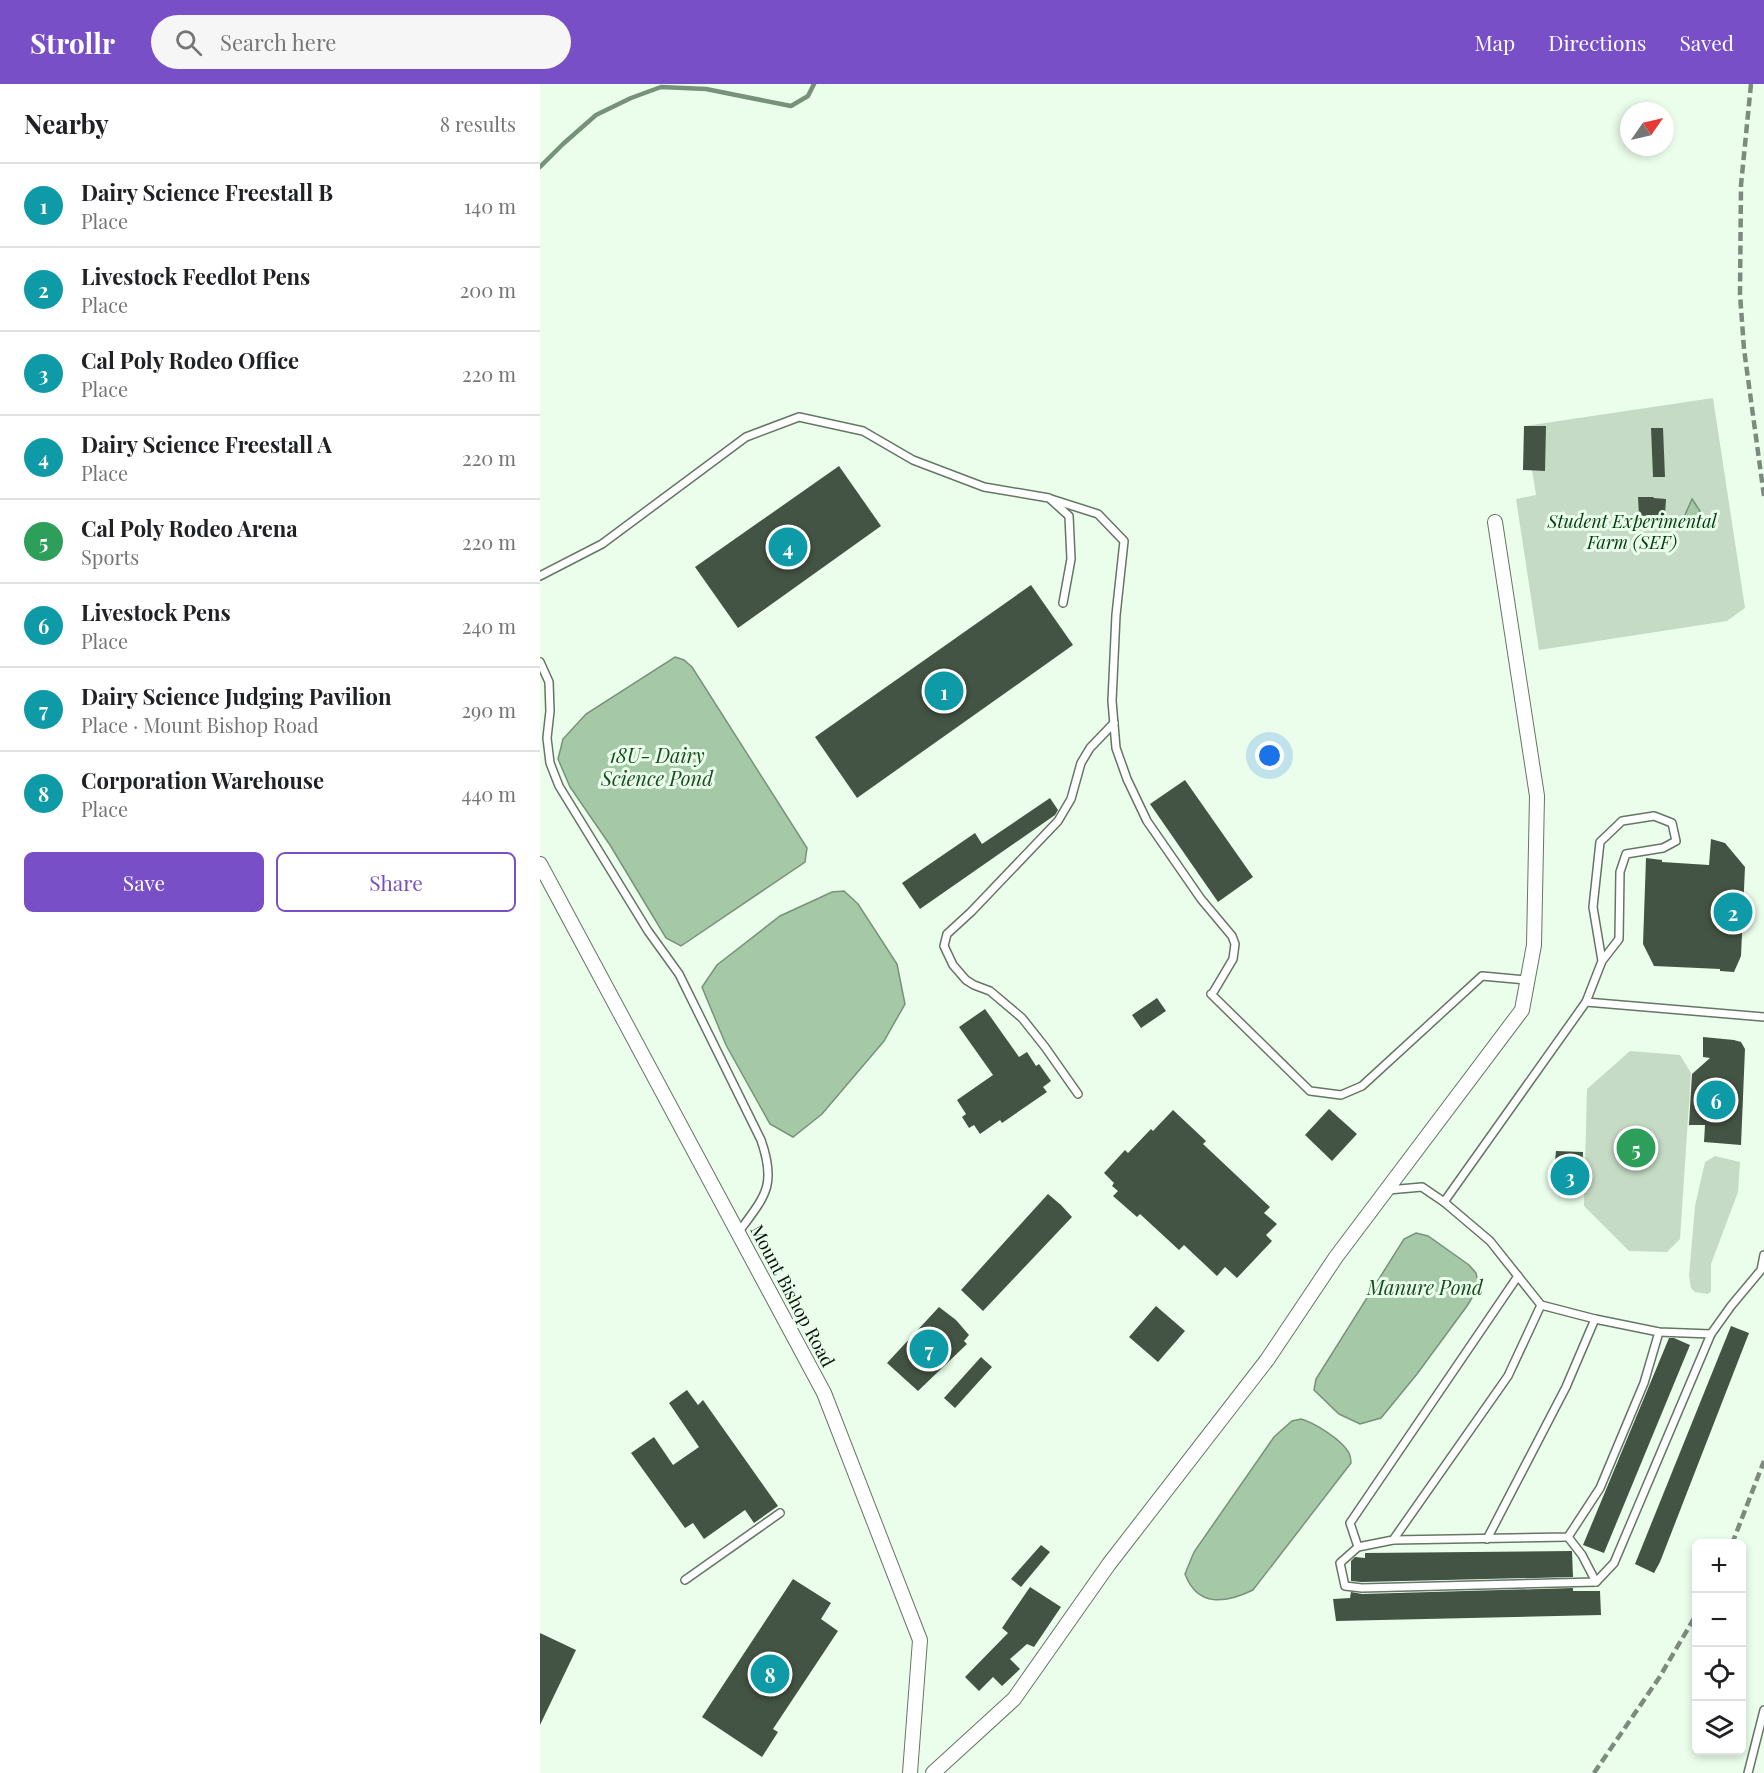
<!DOCTYPE html>
<html lang="en">
<head>
<meta charset="utf-8">
<style>
	body { margin:0; font-family:"Playfair Display",serif; background:#f6f6f6; color:#202124 }
	.controls { position:absolute; right:18px; bottom:18px; display:grid; overflow:hidden; border-radius:9px; box-shadow:0 3px 9px #0003 }
	.controls button { width:54px; height:54px; display:grid; place-items:center; padding:0; border:0; border-bottom:2px solid #e0e0e0; background:#fff; color:#202124; font:30px sans-serif }
	.compass { position:absolute; left:1080px; top:18px; width:54px; height:54px; border-radius:50%; background:#fff; box-shadow:0 3px 9px #0003; rotate:56deg }
	.you { position:absolute; left:730px; top:672px; width:21px; height:21px; margin:-15px; border:4px solid #fff; border-radius:50%; background:#1a73e8; box-shadow:0 0 0 9px #1a73e833 }
	.badge { display:grid; place-items:center; width:39px; height:39px; border-radius:50%; background:#794fc8; color:#fff; font-size:20px; font-weight:700 }
	.pin { position:absolute; translate:-50% -50%; border:3px solid #fff; box-shadow:0 2px 6px #0006 }
	.list { margin:0; padding:0; list-style:none }
	h2 { display:flex; justify-content:space-between; align-items:center; height:78px; margin:0; padding:0 24px; font-size:26px }
	h2 small { font-size:20px; font-weight:400; color:#757577 }
	.list li { display:grid; grid-template-columns:39px 1fr auto; gap:18px; align-items:center; box-sizing:border-box; height:84px; padding:0 24px; border-top:2px solid #e0e0e0 }
	.list b { display:block; font-size:22px; white-space:nowrap }
	.list p { margin:0; font-size:20px; white-space:nowrap; color:#757577 }
	.list em { font-size:20px; font-style:normal; color:#757577 }
	.actions { display:flex; gap:12px; padding:18px 24px }
	.actions a { flex:1; padding:14px 0; border:2px solid #794fc8; border-radius:9px; text-align:center; font-size:21px; color:#794fc8 }
	.actions .main { background:#794fc8; color:#fff }
	.icon { flex:none; width:33px; height:33px; fill:none; stroke:currentColor; stroke-width:2; stroke-linecap:round; stroke-linejoin:round }
	.map { position:relative; flex:none; width:1224px; height:1689px; overflow:hidden }
	header { display:flex; align-items:center; gap:36px; box-sizing:border-box; height:84px; padding:0 30px; background:#794fc8; color:#fff }
	header strong { font-size:28px }
	nav { display:flex; gap:33px; margin-inline-start:auto; font-size:21px }
	.search { width:420px; height:54px; background:#f6f6f6; display:flex; align-items:center; gap:15px; box-sizing:border-box; padding:0 21px; border-radius:33px; color:#757577; font-size:22px }
	main { display:flex }
	aside { flex:1; background:#fff }
	.map>svg:first-child { display:block }
	.green { fill:#c6dbc6 }
	.water { fill:#a5c9a7; stroke:#779278; stroke-width:1.5 }
	.lines { fill:none; stroke-linecap:round; stroke-linejoin:round }
	.stream { stroke:#779278; stroke-width:4.5 }
	.building { fill:#445444 }
	.service-casing { stroke:#657665; stroke-width:10 }
	.minor-casing { stroke:#657665; stroke-width:16 }
	.service { stroke:#fff; stroke-width:7 }
	.minor { stroke:#fff; stroke-width:14 }
	.rail { stroke:#7d8b7e; stroke-width:4.5; stroke-dasharray:9 4.5; stroke-linecap:butt }
	.labels { text-anchor:middle; stroke-width:6; stroke-linejoin:round; paint-order:stroke }
	.park-label { font-size:18px; font-style:italic; fill:#043c10; stroke:#eafeeb }
	.street-label { font-size:18px; fill:#0b120c; stroke:#eafeeb }
	.water-label { font-size:20px; font-style:italic; fill:#184b1f; stroke:#eafeeb }
</style>
</head>
<body>
<header>
<strong>Strollr</strong>
<div class="search"><svg class="icon" aria-label="search" viewBox="0 0 24 24"><circle cx="10" cy="10" r="6"/><path d="M15 15l6 6"/></svg>Search here</div>
<nav><a>Map</a><a>Directions</a><a>Saved</a></nav>
</header>
<main>
<aside>
<h2>Nearby<small>8 results</small></h2>
<ul class="list">
<li><span class="badge" style="background:#0f9aa8">1</span><div><b>Dairy Science Freestall B</b><p>Place</p></div><em>140 m</em></li>
<li><span class="badge" style="background:#0f9aa8">2</span><div><b>Livestock Feedlot Pens</b><p>Place</p></div><em>200 m</em></li>
<li><span class="badge" style="background:#0f9aa8">3</span><div><b>Cal Poly Rodeo Office</b><p>Place</p></div><em>220 m</em></li>
<li><span class="badge" style="background:#0f9aa8">4</span><div><b>Dairy Science Freestall A</b><p>Place</p></div><em>220 m</em></li>
<li><span class="badge" style="background:#2e9e5b">5</span><div><b>Cal Poly Rodeo Arena</b><p>Sports</p></div><em>220 m</em></li>
<li><span class="badge" style="background:#0f9aa8">6</span><div><b>Livestock Pens</b><p>Place</p></div><em>240 m</em></li>
<li><span class="badge" style="background:#0f9aa8">7</span><div><b>Dairy Science Judging Pavilion</b><p>Place · Mount Bishop Road</p></div><em>290 m</em></li>
<li><span class="badge" style="background:#0f9aa8">8</span><div><b>Corporation Warehouse</b><p>Place</p></div><em>440 m</em></li>
</ul>
<div class="actions"><a class="main">Save</a><a>Share</a></div>
</aside>
<div class="map">
<svg width="1224" height="1689" viewBox="0 0 1224 1689">
	<rect width="100%" height="100%" fill="#eafeeb"/>
	<g class="green">
		<polygon points="1173,314 1205,524 1187,537 999,566 976,415 996,411 985,342"/>
		<polygon points="1090,967 1140,971 1151,989 1140,1155 1127,1168 1089,1167 1044,1122 1047,1005"/>
		<polygon points="1175,1072 1200,1078 1198,1108 1171,1180 1171,1207 1168,1210 1155,1208 1151,1204 1149,1192 1155,1122 1165,1078"/>
	</g>
	<g class="water">
		<polygon points="1152,415 1160,427 1162,437 1158,441 1141,440"/>
		<polygon points="135,573 144,576 152,583 267,764 265,778 141,862 126,854 70,761 30,703 18,675 23,655 46,630"/>
		<polygon points="304,807 318,820 357,880 365,920 344,957 282,1030 253,1053 230,1040 186,961 162,903 177,881 240,832 292,808"/>
		<polygon points="876,1149 888,1152 929,1181 936,1189 939,1202 927,1222 877,1290 841,1334 820,1340 799,1330 774,1306 776,1295 864,1155"/>
		<path d="M761 1335C775 1339 802 1356 809 1369 810 1371 811 1377 811 1379L713 1506C686 1519 658 1524 645 1490L654 1468 734 1353 752 1337Z"/>
	</g>
	<g class="lines">
		<polyline class="stream" points="0,83 23,60 56,31 91,14 121,3 166,5 251,22 268,12 274,0"/>
	</g>
	<g class="building">
		<polygon points="984,342 1006,342 1005,387 983,386"/>
		<polygon points="1111,344 1123,344 1125,393 1113,393"/>
		<polygon points="299,382 341,442 198,544 155,483"/>
		<polygon points="1098,413 1113,413 1114,414 1126,415 1125,431 1099,432"/>
		<polygon points="491,501 533,561 317,714 275,653"/>
		<polygon points="645,696 713,793 678,818 610,720"/>
		<polygon points="510,714 518,726 515,731 380,825 362,799 435,749 442,760"/>
		<polygon points="1171,755 1185,759 1205,783 1201,872 1194,888 1180,887 1180,885 1114,882 1103,860 1106,774 1122,776 1122,778 1169,781"/>
		<polygon points="617,914 626,927 601,944 592,931"/>
		<polygon points="445,925 479,973 487,968 496,982 499,980 511,997 503,1003 507,1008 462,1039 460,1036 440,1050 434,1041 429,1044 422,1033 426,1030 417,1016 453,991 419,943"/>
		<polygon points="1163,953 1194,956 1201,958 1205,965 1201,1061 1164,1058 1165,1041 1149,1041 1152,990 1170,974 1163,973"/>
		<polygon points="789,1025 817,1050 792,1077 765,1051"/>
		<polygon points="633,1026 666,1057 663,1060 730,1123 724,1129 737,1140 726,1151 732,1157 697,1194 685,1183 677,1192 644,1161 639,1166 600,1130 597,1133 573,1112 578,1107 572,1102 574,1099 564,1089 585,1066 588,1069 611,1045 613,1047"/>
		<polygon points="1016,1067 1043,1068 1041,1112 1017,1109 1018,1098 1013,1098"/>
		<polygon points="508,1110 521,1121 532,1133 443,1227 421,1206"/>
		<polygon points="616,1222 645,1247 618,1278 589,1253"/>
		<polygon points="399,1223 416,1236 429,1251 424,1257 427,1260 378,1307 347,1279"/>
		<polygon points="1191,1242 1209,1249 1120,1478 1114,1489 1095,1480"/>
		<polygon points="1129,1254 1134,1254 1150,1261 1064,1469 1043,1461"/>
		<polygon points="441,1273 452,1283 415,1324 404,1314"/>
		<polygon points="147,1306 158,1321 163,1316 238,1422 214,1439 205,1426 164,1455 153,1439 145,1444 91,1369 114,1353 133,1381 159,1363 129,1319"/>
		<polygon points="501,1461 510,1468 481,1503 471,1495"/>
		<polygon points="1032,1467 1033,1493 822,1498 811,1497 811,1477 815,1473 825,1474 825,1469"/>
		<polygon points="253,1495 291,1519 281,1535 298,1547 233,1645 238,1648 222,1673 162,1633"/>
		<polygon points="490,1503 521,1523 494,1563 487,1560 470,1575 480,1585 462,1602 453,1593 439,1607 425,1593 468,1549 462,1544"/>
		<polygon points="1033,1504 1033,1507 1060,1507 1061,1531 796,1537 793,1515 810,1514 811,1508 822,1510"/>
		<polygon points="0,1549 36,1566 0,1641"/>
	</g>
	<g class="lines">
		<defs>
			<g id="service">
				<polyline points="511,415 558,430 584,457 576,531 572,617 576,664 587,695 607,737 661,815 692,852 695,860 693,875 674,907"/>
				<polyline points="0,492 62,460 206,353 259,333 323,347 373,376 444,403 509,414 529,432 531,475 523,519"/>
				<path d="M0 578 9 598 10 627 7 654 10 679 19 702 108 847 139 890 221 1056C237 1102 225 1112 198 1149"/>
				<polyline points="671,910 770,1007 801,1011 822,1002 942,892 987,896"/>
				<polyline points="1046,918 1062,877 1053,823 1060,758 1082,737 1114,732 1132,739 1136,757 1123,764 1086,770 1080,788 1079,855 1062,877"/>
				<polyline points="538,1010 505,963 482,934 450,907 434,901 426,896 413,881 404,862 407,850 431,828 518,737 531,715 541,679 550,664 574,639"/>
				<polyline points="848,1106 882,1103 904,1118 950,1157 1001,1221 1055,1235 1119,1248 1171,1250 1074,1479 1056,1498 822,1504 805,1502 800,1479 818,1463 853,1456 968,1292 1001,1221"/>
				<polyline points="904,1118 1046,918 1224,933"/>
				<polyline points="1171,1250 1191,1222 1221,1186 1224,1171"/>
				<polyline points="1028,1453 1042,1471 1056,1498"/>
				<polyline points="947,1455 1026,1303 1055,1235"/>
				<polyline points="853,1456 1028,1453 1060,1404 1104,1299 1119,1248"/>
				<polyline points="818,1463 810,1439 978,1192"/>
				<polyline points="145,1496 240,1429"/>
				<polyline points="1208,1689 1224,1626"/>
			</g>
			<g id="minor">
				<polyline points="0,780 284,1309 380,1556 370,1689"/>
				<polyline points="393,1689 474,1615 569,1480 727,1276 796,1173 982,926 994,861 997,712 955,438"/>
			</g>
		</defs>
		<use href="#service" class="service-casing"/>
		<use href="#minor" class="minor-casing"/>
		<use href="#service" class="service"/>
		<use href="#minor" class="minor"/>
		<g class="rail">
			<polyline points="1211,0 1201,101 1200,210 1204,265 1224,412"/>
			<polyline points="1192,1460 1224,1377"/>
			<polyline points="1054,1689 1119,1594 1156,1531"/>
		</g>
	</g>
	<g class="labels">
		<g class="park-label">
			<text x="1092" y="444">Student Experimental<tspan x="1092" dy="21">Farm (SEF)</tspan></text>
		</g>
		<g class="street-label">
			<text transform="translate(252 1212) rotate(62)" y="6">Mount Bishop Road</text>
		</g>
		<g class="water-label">
			<text x="117" y="679">18U- Dairy<tspan x="117" dy="23">Science Pond</tspan></text>
			<text x="885" y="1211">Manure Pond</text>
		</g>
	</g>
</svg>
<div class="controls">
<button>+</button>
<button>−</button>
<button><svg class="icon" aria-label="locate" viewBox="0 0 24 24"><circle cx="12" cy="12" r="6"/><path d="M12 2v4M12 18v4M2 12h4M18 12h4"/></svg></button>
<button><svg class="icon" aria-label="layers" viewBox="0 0 24 24"><path d="M12 4l9 5-9 5-9-5zM3 14l9 5 9-5"/></svg></button>
</div>
<svg class="compass" viewBox="-18 -18 36 36"><path d="M0-13l5 13h-10z" fill="#e53935"/><path d="M0 13l5-13h-10z" fill="#757577"/></svg>
<div class="you"></div>
<div class="pin badge" style="left:404px;top:607px;background:#0f9aa8">1</div>
<div class="pin badge" style="left:1193px;top:828px;background:#0f9aa8">2</div>
<div class="pin badge" style="left:1030px;top:1092px;background:#0f9aa8">3</div>
<div class="pin badge" style="left:248px;top:463px;background:#0f9aa8">4</div>
<div class="pin badge" style="left:1096px;top:1064px;background:#2e9e5b">5</div>
<div class="pin badge" style="left:1176px;top:1016px;background:#0f9aa8">6</div>
<div class="pin badge" style="left:389px;top:1265px;background:#0f9aa8">7</div>
<div class="pin badge" style="left:230px;top:1590px;background:#0f9aa8">8</div>
</div>
</main>
</body>
</html>
